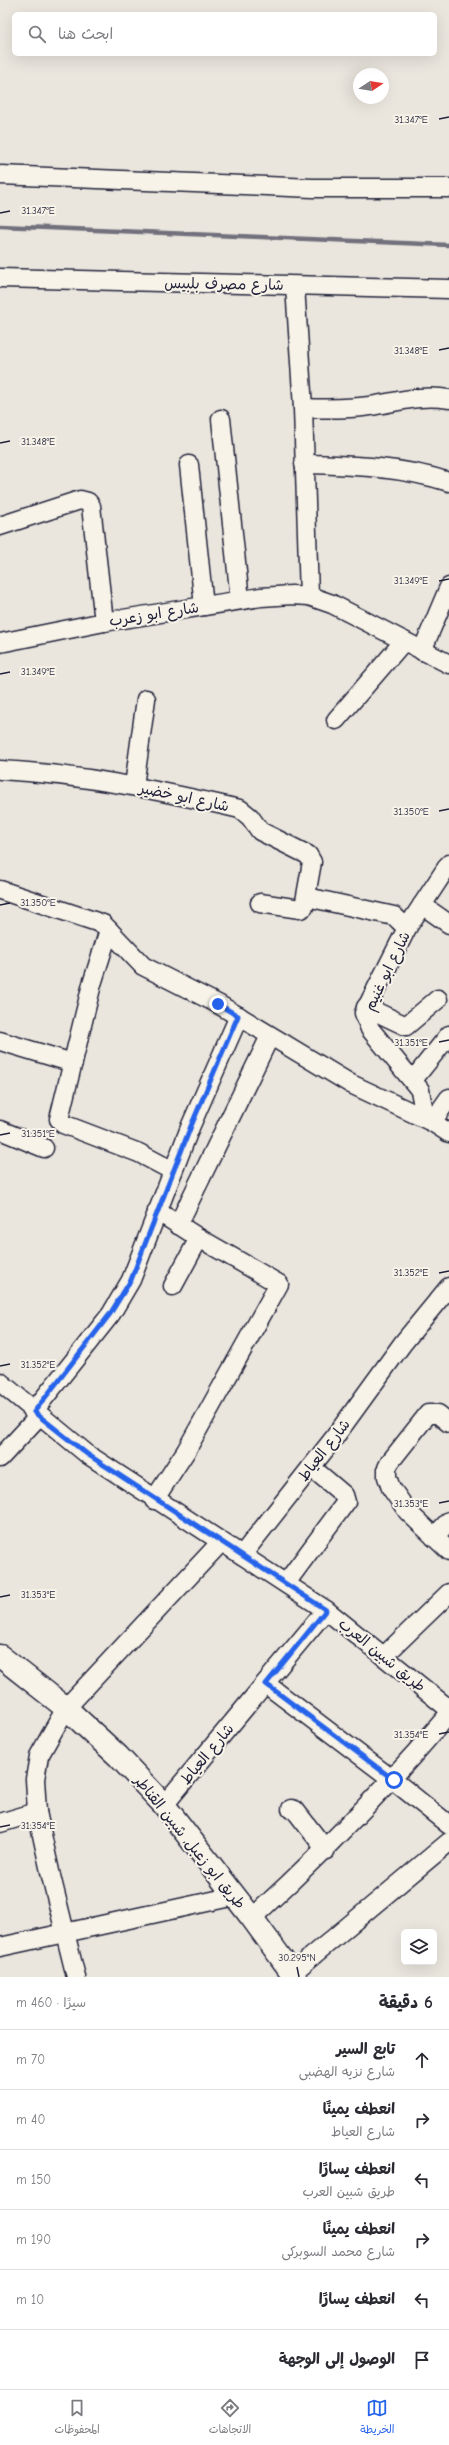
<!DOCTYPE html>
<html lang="ar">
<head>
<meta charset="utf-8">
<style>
	body { margin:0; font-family:"Comic Neue","Playpen Sans Arabic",sans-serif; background:#f2f2f3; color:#2b2b33; direction:rtl }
	.controls { position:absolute; right:12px; bottom:12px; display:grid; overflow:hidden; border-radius:6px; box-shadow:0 4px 16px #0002 }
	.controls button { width:36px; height:36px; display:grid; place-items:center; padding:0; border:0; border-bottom:1px solid #e1e1e2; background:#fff; color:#2b2b33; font:20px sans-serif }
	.compass { position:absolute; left:353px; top:68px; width:36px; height:36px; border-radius:50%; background:#fff; box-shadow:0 4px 16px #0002; rotate:78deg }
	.stop { position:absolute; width:12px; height:12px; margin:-9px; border:3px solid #2563eb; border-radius:50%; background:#fff }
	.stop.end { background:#2563eb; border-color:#fff; box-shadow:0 1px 4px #0008 }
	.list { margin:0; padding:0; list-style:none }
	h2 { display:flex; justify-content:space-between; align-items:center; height:52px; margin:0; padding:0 16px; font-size:17px }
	h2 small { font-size:13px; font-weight:400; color:#7c7c81 }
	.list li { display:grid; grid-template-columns:26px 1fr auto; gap:12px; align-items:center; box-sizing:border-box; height:60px; padding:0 16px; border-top:1px solid #e1e1e2 }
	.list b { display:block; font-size:15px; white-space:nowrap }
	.list p { margin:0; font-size:13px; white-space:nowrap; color:#7c7c81 }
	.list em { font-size:13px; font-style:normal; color:#7c7c81 }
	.icon { flex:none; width:22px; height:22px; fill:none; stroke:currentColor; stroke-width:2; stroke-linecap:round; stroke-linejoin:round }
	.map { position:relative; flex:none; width:449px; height:1977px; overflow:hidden; direction:ltr }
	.search { position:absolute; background:#fff; box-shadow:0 4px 16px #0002; left:12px; right:12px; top:12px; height:44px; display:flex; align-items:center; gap:10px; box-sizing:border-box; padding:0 14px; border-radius:6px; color:#7c7c81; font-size:15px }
	.sheet { height:412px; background:#fff }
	nav { display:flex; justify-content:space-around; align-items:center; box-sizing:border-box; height:56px; border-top:1px solid #e1e1e2; background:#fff; font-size:11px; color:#7c7c81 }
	nav a { display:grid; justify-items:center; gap:2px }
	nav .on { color:#2563eb }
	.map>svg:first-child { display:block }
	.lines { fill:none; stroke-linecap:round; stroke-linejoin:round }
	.stream { stroke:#716f7b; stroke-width:4.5 }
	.minor-casing { stroke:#22223b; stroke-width:21 }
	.tertiary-casing { stroke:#22223b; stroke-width:25 }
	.minor { stroke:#f7f3e8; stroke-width:18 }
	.tertiary { stroke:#f7f3e8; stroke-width:22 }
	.route { stroke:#2563eb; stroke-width:5 }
	.ticks { fill:none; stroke:#22223b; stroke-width:1.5 }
	.labels { text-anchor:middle; stroke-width:4; stroke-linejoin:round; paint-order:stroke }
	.street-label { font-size:15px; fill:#22223b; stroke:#f7f3e8 }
	.ticks-label { font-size:10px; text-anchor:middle; fill:#22223b; stroke:#f7f3e8; stroke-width:4; stroke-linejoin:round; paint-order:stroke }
</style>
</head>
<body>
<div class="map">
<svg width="449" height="1977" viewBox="0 0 449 1977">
	<rect width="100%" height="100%" fill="#eae6de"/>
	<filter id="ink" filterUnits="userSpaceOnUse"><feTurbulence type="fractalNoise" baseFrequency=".025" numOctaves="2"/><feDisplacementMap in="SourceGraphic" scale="8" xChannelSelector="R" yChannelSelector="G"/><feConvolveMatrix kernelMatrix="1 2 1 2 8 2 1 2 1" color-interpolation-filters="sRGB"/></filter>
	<g filter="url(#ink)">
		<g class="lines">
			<polyline class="stream" points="0,226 449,245"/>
			<defs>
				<g id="minor">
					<polyline points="0,175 313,188 449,188"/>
					<polyline points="0,278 449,289"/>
					<polyline points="295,286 303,408 309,596"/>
					<path d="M303 408C325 409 348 409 370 406 397 402 422 394 449 399"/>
					<polyline points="221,419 240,600"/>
					<path d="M304 464C353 465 403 467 449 482"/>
					<polyline points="189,465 204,606"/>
					<polyline points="0,526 80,500 88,502 91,506 104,622"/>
					<polyline points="0,643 104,622 261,597 292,595 309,596 332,604 449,664"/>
					<polyline points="422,651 449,587"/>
					<polyline points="336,720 404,641"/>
					<path d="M0 770C82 774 161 791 240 809L250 817 260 831 308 855 312 862 304 907 300 909 260 903"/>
					<polyline points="134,786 146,699"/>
					<polyline points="0,890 103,924 143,966 218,1004 351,1084 432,1122 449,1133"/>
					<polyline points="307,897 394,916 407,928"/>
					<polyline points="422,905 449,924"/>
					<polyline points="109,930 92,984 59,1119 63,1124 139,1153 173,1171"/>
					<polyline points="366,1007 406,1026 438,999"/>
					<polyline points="0,1041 73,1063"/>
					<polyline points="413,1080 449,1035"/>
					<polyline points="425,1118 420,1090 370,1029 364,1013 407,928 449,864"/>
					<polyline points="432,1122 449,1098"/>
					<polyline points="0,1130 44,1148"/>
					<polyline points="178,1225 270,1036"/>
					<polyline points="173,1286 199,1238"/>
					<polyline points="0,1382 87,1454 326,1610 449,1709"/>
					<polyline points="33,1412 111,1314 131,1280 191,1125 239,1016"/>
					<polyline points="449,1423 438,1414 428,1414 390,1462 387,1468 387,1477 391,1488 408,1512 449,1551"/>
					<polyline points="0,1458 39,1416"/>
					<polyline points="154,1500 186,1451 279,1284 199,1238 157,1211"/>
					<polyline points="434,1537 449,1521"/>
					<polyline points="242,1555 334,1438 403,1343 449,1287"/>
					<polyline points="286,1583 346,1502 344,1495 311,1467"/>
					<polyline points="385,1655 449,1593"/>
					<polyline points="266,1684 393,1780 449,1825"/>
					<polyline points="164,1805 326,1610"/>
					<polyline points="291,1809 295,1810 326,1850"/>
					<polyline points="0,1823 37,1812"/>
					<path d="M252 1918C323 1853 387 1787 449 1714"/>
					<polyline points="0,1947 235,1896"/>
					<polyline points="292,1973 449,1842"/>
					<polyline points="76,1977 51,1876 37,1812 35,1779 39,1756 66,1708 221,1542"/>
				</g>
				<polyline id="tertiary" points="0,1656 66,1708 118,1756 164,1805 252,1918 295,1977"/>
			</defs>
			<use href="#minor" class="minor-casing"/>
			<use href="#tertiary" class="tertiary-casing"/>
			<use href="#minor" class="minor"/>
			<use href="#tertiary" class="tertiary"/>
		</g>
	</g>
	<g class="lines" filter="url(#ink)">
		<polyline class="route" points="218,1004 238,1016 191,1126 131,1280 110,1314 34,1412 87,1454 326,1610 266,1684 394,1780"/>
	</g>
	<path class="ticks" d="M439 119 449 117M0 213 10 211M439 350 449 348M0 443 10 441M439 581 449 579M0 674 10 672M439 811 449 809M0 905 10 903M439 1042 449 1040M0 1135 10 1133M439 1273 449 1271M0 1366 10 1364M439 1503 449 1501M0 1597 10 1595M439 1734 449 1732M0 1827 10 1825M297 1967 299 1977"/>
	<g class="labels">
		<g class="street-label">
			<text transform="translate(224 284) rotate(1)" y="5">شارع مصرف بلبيس</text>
			<text transform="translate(154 614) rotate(-9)" y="5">شارع ابو زعرب</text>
			<text transform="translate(184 797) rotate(12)" y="5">شارع ابو خضير</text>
			<text transform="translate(387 971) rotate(-64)" y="5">شارع ابو غنيم</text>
			<text transform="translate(324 1450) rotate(-52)" y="5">شارع العياط</text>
			<text transform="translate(382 1655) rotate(39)" y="5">طريق شبين العرب</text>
			<text transform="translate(207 1754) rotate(-50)" y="5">شارع العياط</text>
			<text transform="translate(190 1842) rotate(51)" y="5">طريق ابو زعبل, شبين القناطر</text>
		</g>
	</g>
	<g class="ticks-label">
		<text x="411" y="123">31.347°E</text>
		<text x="38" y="214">31.347°E</text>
		<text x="411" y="354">31.348°E</text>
		<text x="38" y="445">31.348°E</text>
		<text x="411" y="584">31.349°E</text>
		<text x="38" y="675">31.349°E</text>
		<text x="411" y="815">31.350°E</text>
		<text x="38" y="906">31.350°E</text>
		<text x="411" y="1046">31.351°E</text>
		<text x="38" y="1137">31.351°E</text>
		<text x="411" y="1276">31.352°E</text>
		<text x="38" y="1368">31.352°E</text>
		<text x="411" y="1507">31.353°E</text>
		<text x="38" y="1598">31.353°E</text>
		<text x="411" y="1738">31.354°E</text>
		<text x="38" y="1829">31.354°E</text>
		<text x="297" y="1961">30.295°N</text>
	</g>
</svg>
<div class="controls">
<button><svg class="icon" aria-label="layers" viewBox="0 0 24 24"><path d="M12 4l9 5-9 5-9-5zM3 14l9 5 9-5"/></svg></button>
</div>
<svg class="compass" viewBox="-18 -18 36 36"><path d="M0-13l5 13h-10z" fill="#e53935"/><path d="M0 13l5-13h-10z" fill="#7c7c81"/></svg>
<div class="stop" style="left:394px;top:1780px"></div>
<div class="stop end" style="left:218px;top:1004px"></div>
<div class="search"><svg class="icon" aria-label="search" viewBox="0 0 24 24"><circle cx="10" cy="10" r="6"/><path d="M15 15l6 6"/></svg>ابحث هنا</div>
</div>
<section class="sheet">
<h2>6 دقيقة<small>سيرًا · 460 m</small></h2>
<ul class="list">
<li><svg class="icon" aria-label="ahead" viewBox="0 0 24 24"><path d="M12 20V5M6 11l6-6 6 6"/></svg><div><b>تابع السير</b><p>شارع نزيه الهضبى</p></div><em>70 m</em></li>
<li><svg class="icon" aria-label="right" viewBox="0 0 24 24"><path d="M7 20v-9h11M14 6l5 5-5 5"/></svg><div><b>انعطف يمينًا</b><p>شارع العياط</p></div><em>40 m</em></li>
<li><svg class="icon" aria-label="left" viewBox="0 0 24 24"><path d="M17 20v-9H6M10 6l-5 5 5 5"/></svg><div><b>انعطف يسارًا</b><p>طريق شبين العرب</p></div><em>150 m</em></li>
<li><svg class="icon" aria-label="right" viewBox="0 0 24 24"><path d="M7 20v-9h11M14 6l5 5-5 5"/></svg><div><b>انعطف يمينًا</b><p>شارع محمد السوبركى</p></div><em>190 m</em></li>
<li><svg class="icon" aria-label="left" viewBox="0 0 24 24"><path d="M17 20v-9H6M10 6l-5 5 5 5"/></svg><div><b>انعطف يسارًا</b></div><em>10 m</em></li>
<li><svg class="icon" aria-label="arrive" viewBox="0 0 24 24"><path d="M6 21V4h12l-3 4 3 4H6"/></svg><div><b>الوصول إلى الوجهة</b></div></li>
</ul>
</section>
<nav>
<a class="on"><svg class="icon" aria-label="map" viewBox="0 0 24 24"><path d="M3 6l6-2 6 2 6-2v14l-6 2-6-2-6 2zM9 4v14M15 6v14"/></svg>الخريطة</a>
<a><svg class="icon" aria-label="directions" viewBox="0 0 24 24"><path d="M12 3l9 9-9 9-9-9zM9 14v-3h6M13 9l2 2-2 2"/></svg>الاتجاهات</a>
<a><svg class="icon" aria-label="saved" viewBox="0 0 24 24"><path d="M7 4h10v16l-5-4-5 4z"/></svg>المحفوظات</a>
</nav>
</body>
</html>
